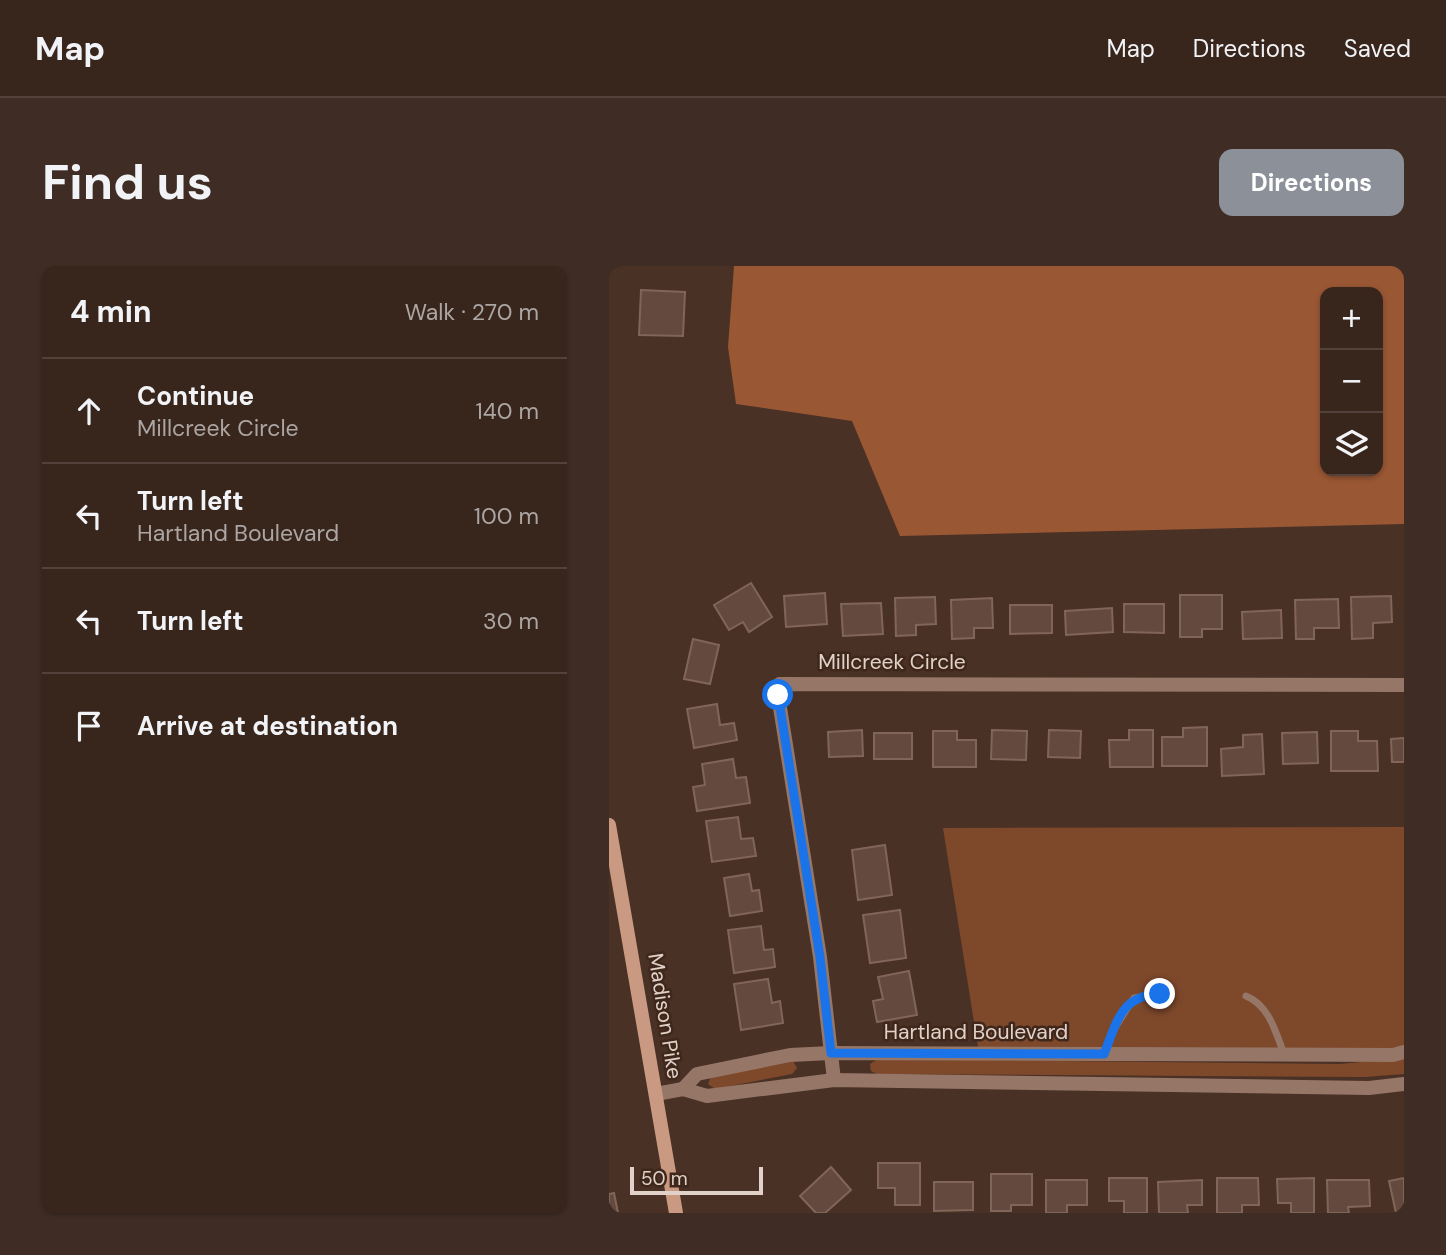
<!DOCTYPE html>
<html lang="en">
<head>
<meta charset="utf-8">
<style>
	body { margin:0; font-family:"DM Sans",sans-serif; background:#3f2d25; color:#f1f3f6 }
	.controls { position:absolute; right:21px; top:21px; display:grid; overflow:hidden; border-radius:14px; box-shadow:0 2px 5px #0004 }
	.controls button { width:63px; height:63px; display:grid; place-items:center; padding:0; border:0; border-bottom:2px solid #52423b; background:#38251c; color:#f1f3f6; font:35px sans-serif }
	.scale { position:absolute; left:21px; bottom:18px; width:133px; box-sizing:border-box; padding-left:7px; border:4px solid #e1d1c9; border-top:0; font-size:19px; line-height:24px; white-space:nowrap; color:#e1d1c9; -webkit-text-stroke:5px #3f271b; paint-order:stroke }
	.stop { position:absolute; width:21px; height:21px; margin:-16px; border:5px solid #1a73e8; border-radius:50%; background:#fff }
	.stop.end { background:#1a73e8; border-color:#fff; box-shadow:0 2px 7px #0008 }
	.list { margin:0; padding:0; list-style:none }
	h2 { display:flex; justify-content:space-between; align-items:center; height:91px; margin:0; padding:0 28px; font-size:30px }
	h2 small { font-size:23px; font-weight:400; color:#aba5a3 }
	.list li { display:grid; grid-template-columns:46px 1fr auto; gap:21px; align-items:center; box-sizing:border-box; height:105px; padding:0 28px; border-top:2px solid #52423b }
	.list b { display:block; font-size:26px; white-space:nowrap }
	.list p { margin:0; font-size:23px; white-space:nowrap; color:#aba5a3 }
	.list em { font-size:23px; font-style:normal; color:#aba5a3 }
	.icon { flex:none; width:38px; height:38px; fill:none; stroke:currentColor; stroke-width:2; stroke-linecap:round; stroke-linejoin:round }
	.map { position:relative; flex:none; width:795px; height:947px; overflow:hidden; border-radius:14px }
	header { display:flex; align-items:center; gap:42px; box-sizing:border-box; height:98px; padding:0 35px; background:#38251c; border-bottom:2px solid #52423b }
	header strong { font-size:33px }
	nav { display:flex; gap:38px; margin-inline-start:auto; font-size:24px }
	.intro { display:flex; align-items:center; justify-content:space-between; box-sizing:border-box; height:168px; padding:0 42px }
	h1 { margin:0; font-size:49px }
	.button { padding:18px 32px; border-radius:14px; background:#8c9099; color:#fff; font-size:24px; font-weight:700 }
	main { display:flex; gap:42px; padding:0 42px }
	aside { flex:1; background:#38251c; border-radius:14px; box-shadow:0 2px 5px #0004 }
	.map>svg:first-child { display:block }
	.green { fill:#7e482b }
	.forest { fill:#995734; fill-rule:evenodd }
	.building { fill:#644a3e; stroke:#816558; stroke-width:2 }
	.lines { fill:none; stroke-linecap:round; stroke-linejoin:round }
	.lane { stroke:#957667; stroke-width:7 }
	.street { stroke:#957667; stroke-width:14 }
	.secondary { stroke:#ca9981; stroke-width:14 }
	.route { stroke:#1a73e8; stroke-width:9 }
	.labels { text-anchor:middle; stroke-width:5; stroke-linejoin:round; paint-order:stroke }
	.street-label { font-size:21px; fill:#e1d1c9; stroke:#3f271b }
</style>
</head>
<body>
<header>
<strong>Map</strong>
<nav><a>Map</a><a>Directions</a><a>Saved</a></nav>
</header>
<div class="intro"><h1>Find us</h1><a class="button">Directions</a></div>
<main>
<aside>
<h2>4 min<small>Walk · 270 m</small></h2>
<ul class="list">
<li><svg class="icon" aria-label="ahead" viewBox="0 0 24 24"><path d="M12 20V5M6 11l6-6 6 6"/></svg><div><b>Continue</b><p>Millcreek Circle</p></div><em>140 m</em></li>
<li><svg class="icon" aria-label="left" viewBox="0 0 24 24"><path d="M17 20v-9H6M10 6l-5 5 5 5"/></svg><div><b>Turn left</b><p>Hartland Boulevard</p></div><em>100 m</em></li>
<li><svg class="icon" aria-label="left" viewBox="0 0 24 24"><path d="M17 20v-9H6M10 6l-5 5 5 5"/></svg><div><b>Turn left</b></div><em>30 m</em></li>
<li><svg class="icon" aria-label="arrive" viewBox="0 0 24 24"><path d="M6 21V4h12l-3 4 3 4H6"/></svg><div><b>Arrive at destination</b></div></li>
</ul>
</aside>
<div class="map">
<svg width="795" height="947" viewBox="0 0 795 947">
	<rect width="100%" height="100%" fill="#4a3125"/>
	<g class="green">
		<polygon points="795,561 795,786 370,787 334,562"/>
		<polygon points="795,792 795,808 756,811 268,808 262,805 261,798 269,793 731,798"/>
		<polygon points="184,795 188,802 183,808 106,823 99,818 102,810"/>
	</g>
	<path class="forest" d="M125 0H795V258L291 270 243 155 127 138 119 81ZM716 26H769V205H716Z"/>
	<g class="building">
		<polygon points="32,24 76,26 74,70 30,69"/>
		<polygon points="142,317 163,351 140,366 134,356 120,364 105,339"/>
		<polygon points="216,327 218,358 177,361 175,330"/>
		<polygon points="571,329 613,329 613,363 593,363 593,371 571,371"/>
		<polygon points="782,330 783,356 764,357 764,372 743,373 742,331"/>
		<polygon points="326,331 327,358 307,359 307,369 287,370 286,332"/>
		<polygon points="383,332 384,362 365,362 365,372 343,373 342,334"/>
		<polygon points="729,333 730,362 705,362 705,373 687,373 686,334"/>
		<polygon points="272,337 274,368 234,370 232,338"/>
		<polygon points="515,338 555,338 555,367 515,366"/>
		<polygon points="401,339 443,339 443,367 401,368"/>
		<polygon points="503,342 504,366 457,369 456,345"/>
		<polygon points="672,344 673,372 634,373 633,346"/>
		<polygon points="84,373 110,379 101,418 75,413"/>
		<polygon points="108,438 111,459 125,457 128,474 85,482 78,443"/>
		<polygon points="598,461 598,500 553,500 553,471 574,471 574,462"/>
		<polygon points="253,464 254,490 220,491 219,466"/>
		<polygon points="383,464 418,465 417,494 382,493"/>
		<polygon points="440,464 472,465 471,492 439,491"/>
		<polygon points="520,464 544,464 544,501 501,501 500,474 520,474"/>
		<polygon points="324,465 348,465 348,474 367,474 367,501 324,501"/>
		<polygon points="722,465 749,465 749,475 768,475 769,505 722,505"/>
		<polygon points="708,466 709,497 674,498 673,467"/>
		<rect x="265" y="467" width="38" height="26"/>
		<polygon points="653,468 655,508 613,510 612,483 634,481 634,469"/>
		<polygon points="795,472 795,496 783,496 782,473"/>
		<polygon points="124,493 127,512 137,511 141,537 88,545 84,521 96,519 93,498"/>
		<polygon points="129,551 132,573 144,572 147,590 103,596 97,555"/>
		<polygon points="276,579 283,629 249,634 243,584"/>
		<polygon points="140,608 143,625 150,624 153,645 121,650 115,612"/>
		<polygon points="291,644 297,692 261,697 254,649"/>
		<polygon points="152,660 155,684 164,683 166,701 125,707 119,664"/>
		<polygon points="300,705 308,749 268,756 264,735 274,733 269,711"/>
		<polygon points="159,713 163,737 171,735 174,757 132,764 125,718"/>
		<polygon points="269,897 311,897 311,939 286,939 286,922 269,922"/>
		<polygon points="222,901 242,924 216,947 207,947 191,930"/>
		<polygon points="382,908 423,908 423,939 402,939 402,945 382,945"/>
		<polygon points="500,912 538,912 538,947 515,947 515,935 500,935"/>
		<polygon points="608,912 649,912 650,939 633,939 633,947 608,947"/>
		<polygon points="705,912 705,947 682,947 682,937 669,937 668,913"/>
		<polygon points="795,912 795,945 787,947 780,915"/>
		<polygon points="437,914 478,914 478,939 458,939 458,947 437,947"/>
		<polygon points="593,914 593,939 578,939 579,947 550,947 549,916"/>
		<polygon points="718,914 760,914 761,940 739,941 740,947 719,947"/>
		<polygon points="325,916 364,916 364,944 325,945"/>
		<polygon points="5,927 9,947 0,947 0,928"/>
	</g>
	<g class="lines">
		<g class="lane">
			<path d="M637 730C660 739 667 767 675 788"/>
			<polyline points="495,787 505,763 525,732 551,728"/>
		</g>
		<g class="street">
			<polyline points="225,814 211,691 169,429 171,418 795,419"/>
			<polyline points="74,823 88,808 181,789 222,787 784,789 795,786"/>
			<polyline points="47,828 74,823 98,830 225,814 760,822 795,818"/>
		</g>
		<polyline class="secondary" points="0,559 67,947"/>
	</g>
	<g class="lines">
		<path class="route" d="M169 429 211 691 222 787 495 788C508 756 512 729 551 728"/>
	</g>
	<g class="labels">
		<g class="street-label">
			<text x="283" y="403">Millcreek Circle</text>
			<text transform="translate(56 750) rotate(81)" y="7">Madison Pike</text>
			<text x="367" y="773">Hartland Boulevard</text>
		</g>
	</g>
</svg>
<div class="controls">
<button>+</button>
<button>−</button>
<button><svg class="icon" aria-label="layers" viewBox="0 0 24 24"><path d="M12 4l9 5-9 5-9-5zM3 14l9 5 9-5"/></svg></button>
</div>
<div class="scale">50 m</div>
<div class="stop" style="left:169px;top:429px"></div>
<div class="stop end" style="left:551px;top:728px"></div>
</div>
</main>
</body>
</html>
